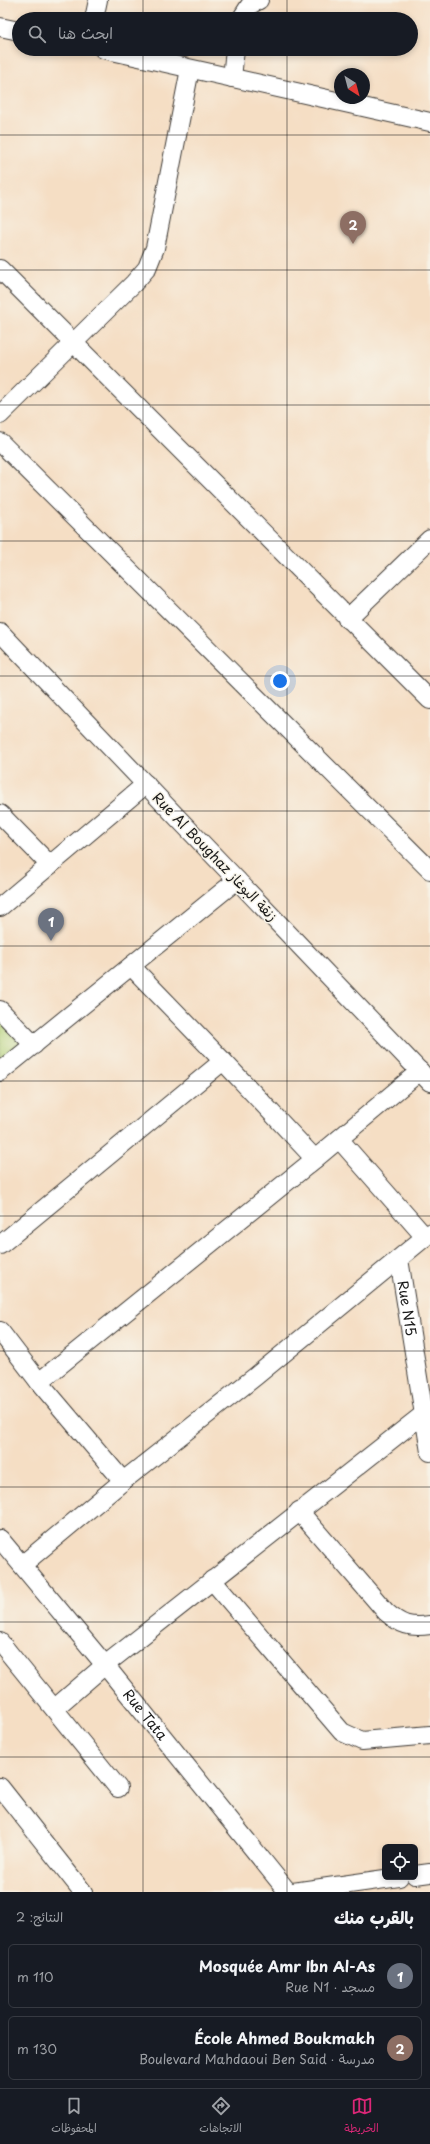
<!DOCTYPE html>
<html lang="ar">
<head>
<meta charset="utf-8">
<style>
	body { margin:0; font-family:"Playpen Sans","Playpen Sans Arabic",sans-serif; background:#242831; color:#f1f3f6; direction:rtl }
	.controls { position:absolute; right:12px; bottom:12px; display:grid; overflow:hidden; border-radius:6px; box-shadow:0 2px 6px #0003 }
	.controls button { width:36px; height:36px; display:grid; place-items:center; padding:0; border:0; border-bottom:1px solid #363941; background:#171b24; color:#f1f3f6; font:20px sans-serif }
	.compass { position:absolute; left:334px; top:68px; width:36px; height:36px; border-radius:50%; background:#171b24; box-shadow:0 2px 6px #0003; rotate:144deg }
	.you { position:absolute; left:280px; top:681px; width:14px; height:14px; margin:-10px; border:3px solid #fff; border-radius:50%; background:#1a73e8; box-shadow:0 0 0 6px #1a73e833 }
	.badge { display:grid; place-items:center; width:26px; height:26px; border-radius:50%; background:#db2777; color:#fff; font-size:13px; font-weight:700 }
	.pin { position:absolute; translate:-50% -33px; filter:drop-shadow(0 1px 2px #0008) }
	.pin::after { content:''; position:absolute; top:21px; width:14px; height:12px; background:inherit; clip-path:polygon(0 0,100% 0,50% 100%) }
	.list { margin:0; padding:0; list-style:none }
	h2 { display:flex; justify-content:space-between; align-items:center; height:52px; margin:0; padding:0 16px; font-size:17px }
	h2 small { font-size:13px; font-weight:400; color:#9ea1a6 }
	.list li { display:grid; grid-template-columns:26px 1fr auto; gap:12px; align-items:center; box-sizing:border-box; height:64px; margin:0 8px 8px; padding:0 8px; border:1px solid #363941; border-radius:6px }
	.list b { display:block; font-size:15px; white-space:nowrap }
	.list p { margin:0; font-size:13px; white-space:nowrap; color:#9ea1a6 }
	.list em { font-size:13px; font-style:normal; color:#9ea1a6 }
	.icon { flex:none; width:22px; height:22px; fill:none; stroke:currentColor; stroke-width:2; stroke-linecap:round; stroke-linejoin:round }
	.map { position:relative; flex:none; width:430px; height:1892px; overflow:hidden; direction:ltr }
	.search { position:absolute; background:#171b24; box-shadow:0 2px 6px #0003; left:12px; right:12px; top:12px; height:44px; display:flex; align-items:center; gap:10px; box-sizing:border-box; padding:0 14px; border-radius:22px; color:#9ea1a6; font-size:15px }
	.sheet { height:196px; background:#171b24 }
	nav { display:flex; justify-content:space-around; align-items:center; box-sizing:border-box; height:56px; border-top:1px solid #363941; background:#171b24; font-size:11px; color:#9ea1a6 }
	nav a { display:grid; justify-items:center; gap:2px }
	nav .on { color:#db2777 }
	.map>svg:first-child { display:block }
	.green { fill:#b2d179; stroke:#67764a }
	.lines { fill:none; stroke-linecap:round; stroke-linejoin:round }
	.street-casing { stroke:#3d3935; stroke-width:20 }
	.street { stroke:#fff; stroke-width:18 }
	.grid { fill:none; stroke:#1c1c1c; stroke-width:1; stroke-opacity:0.55 }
	.labels { text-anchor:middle; stroke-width:3; stroke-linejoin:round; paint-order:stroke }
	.street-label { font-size:14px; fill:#1c1c1c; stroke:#f7f3e8 }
</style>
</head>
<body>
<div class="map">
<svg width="430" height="1892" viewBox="0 0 430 1892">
	<rect width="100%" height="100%" fill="#f7f3e8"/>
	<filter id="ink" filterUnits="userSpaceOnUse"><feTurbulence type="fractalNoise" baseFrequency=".025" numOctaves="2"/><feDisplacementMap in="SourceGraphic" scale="8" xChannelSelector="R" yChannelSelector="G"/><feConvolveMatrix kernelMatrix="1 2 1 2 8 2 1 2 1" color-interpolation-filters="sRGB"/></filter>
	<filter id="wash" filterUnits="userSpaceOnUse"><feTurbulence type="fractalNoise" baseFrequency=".012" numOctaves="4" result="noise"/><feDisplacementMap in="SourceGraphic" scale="16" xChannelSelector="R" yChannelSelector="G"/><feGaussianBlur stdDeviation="0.9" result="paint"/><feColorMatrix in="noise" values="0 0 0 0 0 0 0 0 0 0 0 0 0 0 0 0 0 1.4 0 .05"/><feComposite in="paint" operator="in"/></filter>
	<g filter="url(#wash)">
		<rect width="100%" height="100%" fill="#f5dec4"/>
		<polygon class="green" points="0,1017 23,1040 0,1059"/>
	</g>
	<g filter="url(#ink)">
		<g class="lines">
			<defs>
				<g id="street">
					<polyline points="94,19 98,0"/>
					<polyline points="241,19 250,5 259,0"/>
					<polyline points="0,27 19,31"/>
					<polyline points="103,49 430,122"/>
					<polyline points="232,78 235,49"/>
					<polyline points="0,269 430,700"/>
					<polyline points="0,415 134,283 147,268 155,248 190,69"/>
					<polyline points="0,442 430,870"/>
					<polyline points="347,619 430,539"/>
					<polyline points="0,632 430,1082"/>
					<polyline points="0,814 50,865"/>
					<polyline points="0,907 146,784"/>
					<polyline points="131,966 223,1061 315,1159"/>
					<polyline points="0,1010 34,1045"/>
					<polyline points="0,1072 237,880"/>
					<polyline points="339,1139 425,1237"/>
					<polyline points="0,1245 223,1061"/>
					<path id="s1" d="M399 1259 430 1452"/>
					<polyline points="0,1331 39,1382 123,1481"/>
					<polyline points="39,1382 315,1159 420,1071"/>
					<path d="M299 1511 386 1612C401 1625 410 1628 430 1625"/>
					<path id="s2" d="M0 1539 105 1665 288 1892"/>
					<polyline points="22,1565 123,1481 256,1376 430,1233"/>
					<polyline points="212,1580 342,1732 362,1741 430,1735"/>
					<polyline points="0,1642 118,1788"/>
					<polyline points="55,1708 105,1665 425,1413"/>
					<polyline points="0,1787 83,1892"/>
					<polyline points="415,1875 430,1873"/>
					<polyline points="293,1892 399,1877"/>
				</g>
			</defs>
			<use href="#street" class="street-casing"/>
			<use href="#street" class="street"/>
		</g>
	</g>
	<path class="grid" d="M143 0V19M287 0V19M143 49V1892M287 49V1892M0 135H430M0 270H430M0 405H430M0 541H430M0 676H430M0 811H430M0 946H430M0 1081H430M0 1216H430M0 1351H430M0 1487H430M0 1622H430M0 1757H430"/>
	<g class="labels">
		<g class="street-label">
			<text transform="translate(215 857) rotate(46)" y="5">Rue Al Boughaz زنقة البوغاز</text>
			<text dy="5" stroke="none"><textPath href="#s1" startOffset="50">Rue N15</textPath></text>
			<text dy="5" stroke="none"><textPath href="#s2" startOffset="228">Rue Tata</textPath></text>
		</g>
	</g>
</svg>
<div class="controls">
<button><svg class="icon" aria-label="locate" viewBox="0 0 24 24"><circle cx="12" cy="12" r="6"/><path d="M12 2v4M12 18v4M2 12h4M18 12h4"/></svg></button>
</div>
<svg class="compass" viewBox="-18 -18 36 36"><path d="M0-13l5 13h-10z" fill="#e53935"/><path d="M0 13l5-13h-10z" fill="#9ea1a6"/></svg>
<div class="you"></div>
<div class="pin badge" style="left:51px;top:941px;background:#6b7280">1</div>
<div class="pin badge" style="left:353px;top:244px;background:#8d6e63">2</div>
<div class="search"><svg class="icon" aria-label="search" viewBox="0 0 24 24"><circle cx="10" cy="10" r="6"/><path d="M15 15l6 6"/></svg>ابحث هنا</div>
</div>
<section class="sheet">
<h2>بالقرب منك<small>النتائج: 2</small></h2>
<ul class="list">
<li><span class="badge" style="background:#6b7280">1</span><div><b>Mosquée Amr Ibn Al-As</b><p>مسجد · Rue N1</p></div><em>110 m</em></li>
<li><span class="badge" style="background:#8d6e63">2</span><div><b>École Ahmed Boukmakh</b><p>مدرسة · Boulevard Mahdaoui Ben Said</p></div><em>130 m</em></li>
</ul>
</section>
<nav>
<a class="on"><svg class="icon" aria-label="map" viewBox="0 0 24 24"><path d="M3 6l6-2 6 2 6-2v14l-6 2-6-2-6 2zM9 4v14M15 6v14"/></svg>الخريطة</a>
<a><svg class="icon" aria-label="directions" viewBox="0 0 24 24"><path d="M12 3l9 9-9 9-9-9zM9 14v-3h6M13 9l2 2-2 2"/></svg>الاتجاهات</a>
<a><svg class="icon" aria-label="saved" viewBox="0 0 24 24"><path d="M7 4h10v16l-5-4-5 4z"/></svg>المحفوظات</a>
</nav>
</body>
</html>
